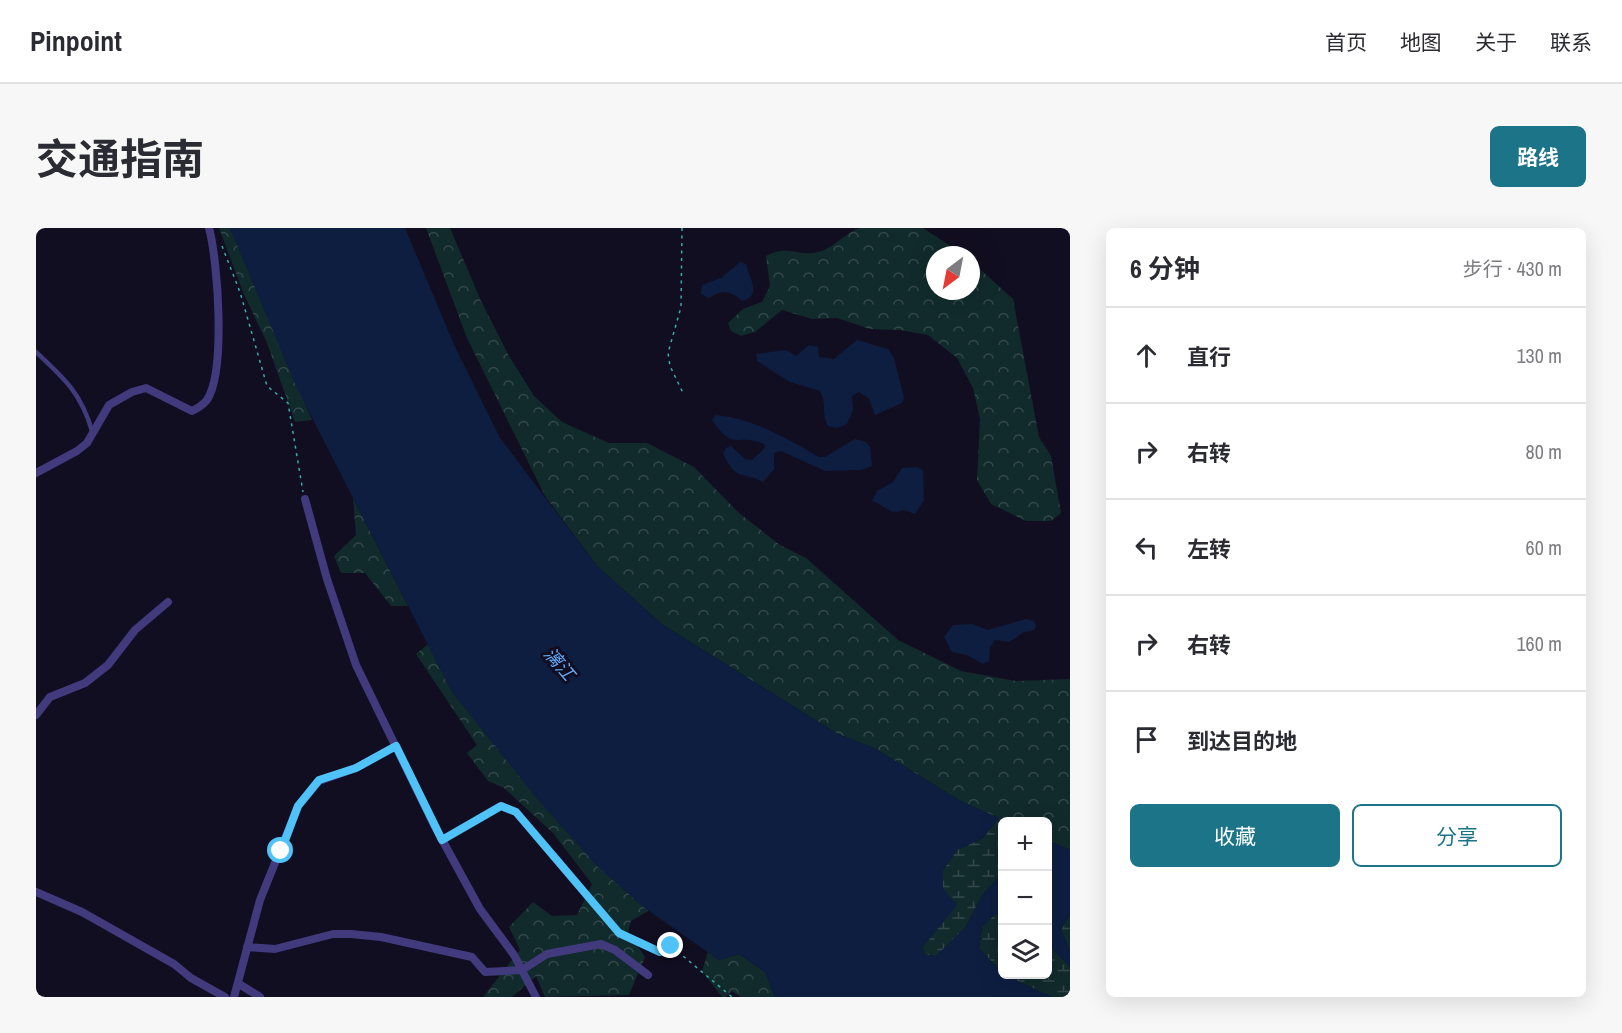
<!DOCTYPE html>
<html lang="zh">
<head>
<meta charset="utf-8">
<style>
	body { margin:0; font-family:"Archivo Narrow","Noto Sans SC",sans-serif; background:#f7f7f7; color:#2b2b33 }
	.controls { position:absolute; right:18px; bottom:18px; display:grid; overflow:hidden; border-radius:9px; box-shadow:0 6px 24px #0002 }
	.controls button { width:54px; height:54px; display:grid; place-items:center; padding:0; border:0; border-bottom:2px solid #e1e1e2; background:#fff; color:#2b2b33; font:30px sans-serif }
	.compass { position:absolute; left:890px; top:18px; width:54px; height:54px; border-radius:50%; background:#fff; box-shadow:0 6px 24px #0002; rotate:212deg }
	.stop { position:absolute; width:18px; height:18px; margin:-14px; border:4px solid #4fc3f7; border-radius:50%; background:#fff }
	.stop.end { background:#4fc3f7; border-color:#fff; box-shadow:0 2px 6px #0008 }
	.list { margin:0; padding:0; list-style:none }
	h2 { display:flex; justify-content:space-between; align-items:center; height:78px; margin:0; padding:0 24px; font-size:26px }
	h2 small { font-size:20px; font-weight:400; color:#7c7c81 }
	.list li { display:grid; grid-template-columns:39px 1fr auto; gap:18px; align-items:center; box-sizing:border-box; height:96px; padding:0 24px; border-top:2px solid #e1e1e2 }
	.list b { display:block; font-size:22px; white-space:nowrap }
	.list em { font-size:20px; font-style:normal; color:#7c7c81 }
	.actions { display:flex; gap:12px; padding:18px 24px }
	.actions a { flex:1; padding:14px 0; border:2px solid #1c7488; border-radius:9px; text-align:center; font-size:21px; color:#1c7488 }
	.actions .main { background:#1c7488; color:#fff }
	.icon { flex:none; width:33px; height:33px; fill:none; stroke:currentColor; stroke-width:2; stroke-linecap:round; stroke-linejoin:round }
	.map { position:relative; flex:none; width:1034px; height:769px; overflow:hidden; border-radius:9px }
	header { display:flex; align-items:center; gap:36px; box-sizing:border-box; height:84px; padding:0 30px; background:#fff; border-bottom:2px solid #e1e1e2 }
	header strong { font-size:28px }
	nav { display:flex; gap:33px; margin-inline-start:auto; font-size:21px }
	.intro { display:flex; align-items:center; justify-content:space-between; box-sizing:border-box; height:144px; padding:0 36px }
	h1 { margin:0; font-size:42px }
	.button { padding:15px 27px; border-radius:9px; background:#1c7488; color:#fff; font-size:21px; font-weight:700 }
	main { display:flex; gap:36px; padding:0 36px }
	aside { flex:1; background:#fff; border-radius:9px; box-shadow:0 6px 24px #0002 }
	.map>svg:first-child { display:block }
	.forest { fill:url(#forest-crowns) }
	.wetland { fill:url(#wetland-marsh) }
	.water { fill:#0d1e41 }
	.lines { fill:none; stroke-linecap:round; stroke-linejoin:round }
	.path { stroke:#33aead; stroke-width:1.5; stroke-dasharray:3 4.5; stroke-linecap:butt }
	.service { stroke:#413b7e; stroke-width:4.5 }
	.minor { stroke:#413b7e; stroke-width:8 }
	.route { stroke:#4fc3f7; stroke-width:8 }
	.labels { text-anchor:middle; stroke-width:6; stroke-linejoin:round; paint-order:stroke }
	.water-label { font-size:18px; font-style:italic; fill:#62abf9; stroke:#120e21 }
</style>
</head>
<body>
<header>
<strong>Pinpoint</strong>
<nav><a>首页</a><a>地图</a><a>关于</a><a>联系</a></nav>
</header>
<div class="intro"><h1>交通指南</h1><a class="button">路线</a></div>
<main>
<div class="map">
<svg width="1034" height="769" viewBox="0 0 1034 769">
	<defs>
		<pattern id="forest-crowns" width="20" height="18" patternUnits="userSpaceOnUse" patternTransform="scale(1.5)"><rect width="20" height="18" fill="#112a2b"/><path d="M2 6a3 3 0 1 1 6 0M12 15a3 3 0 1 1 6 0" fill="none" stroke="#33484b"/></pattern>
		<pattern id="wetland-marsh" width="20" height="14" patternUnits="userSpaceOnUse" patternTransform="scale(1.5)"><rect width="20" height="14" fill="#112a2b"/><path d="M1 5h8M5 5V1M11 12h8M15 12V8" fill="none" stroke="#33484b"/></pattern>
	</defs>
	<rect width="100%" height="100%" fill="#120e21"/>
	<g class="forest">
		<polygon points="183,0 194,0 276,192 259,194 231,115 207,64"/>
		<polygon points="390,0 414,0 445,73 473,128 498,168 526,194 573,215 611,215 658,239 703,285 744,317 770,330 862,412 925,443 980,453 1034,451 1034,622 1012,612 1011,594 970,593 926,574 840,521 802,506 627,397 561,338 509,268 431,110"/>
		<path d="M823 0H887L928 27H899V63H935V33L977 71 1003 209 1015 228 1025 285 1015 293H990L955 276 941 252 944 191 937 160 921 130 892 107 864 102 834 101 801 90 776 91 746 82 719 104 705 108 695 103 692 95 707 81 726 74 734 58 730 28C755 15 763 31 786 23 799 18 810 5 823 0Z"/>
		<polygon points="317,270 372,378 355,378 329,345 305,345 298,328 320,307"/>
		<polygon points="392,416 416,464 612,683 595,693 592,704 609,729 593,767 509,769 500,748 476,769 447,769 484,722 473,699 497,674 516,688 541,687 556,656 517,605 468,560 452,553 431,525 441,517 380,426"/>
		<polygon points="672,724 683,732 703,726 729,744 739,769 705,769 696,763 690,769 686,769 666,743"/>
	</g>
	<g class="wetland">
		<polygon points="963,590 970,593 966,594 966,645 946,668 929,700 900,728 890,727 886,720 898,704 907,661 907,642 921,622 947,610"/>
		<polygon points="959,686 966,689 966,745 943,720 946,699"/>
		<polygon points="1034,686 1034,723 1025,702"/>
		<polygon points="1012,716 1034,739 1034,769 1016,769 969,747 1011,746"/>
	</g>
	<g class="water">
		<polygon points="194,0 369,0 419,119 464,210 561,338 627,397 802,506 840,521 926,574 963,590 947,610 921,622 907,642 907,661 921,677 886,720 890,727 900,728 929,700 946,668 966,645 966,689 959,686 946,699 943,720 966,746 1016,769 739,769 729,744 703,726 683,732 606,678 561,638 502,572 416,464 260,158"/>
		<path d="M704 34 710 36C713 50 727 68 706 73 693 62 687 61 673 70L665 66 666 57 685 50Z"/>
		<path d="M821 112 852 121 858 130 868 170 866 175 839 187 833 171 823 164 816 168 817 182 811 196 801 200 792 198C785 186 791 174 784 163L754 154 721 133 720 126 750 122 760 128 773 117 782 119 783 129 798 131Z"/>
		<path d="M680 187C715 190 753 211 783 229H789L819 211 830 214 834 219 836 238 825 242 789 243 745 223 738 225V241L727 254C705 242 702 255 687 226L690 220 695 218 709 231 716 232 729 220 728 216C700 204 699 225 676 192Z"/>
		<path d="M881 239 887 242 888 272 879 286 868 282C852 288 850 277 836 273L841 263 857 254 866 240Z"/>
		<polygon points="990,391 998,393 1000,398 998,402 988,404 973,414 959,412 954,420 953,433 947,436 931,427 916,424 908,409 917,397 936,396 952,402"/>
		<polygon points="1012,612 1034,622 1034,686 1025,702 1034,723 1034,739 1012,716"/>
	</g>
	<g class="lines">
		<g class="path">
			<polyline points="646,0 645,79 632,125 634,138 648,167"/>
			<polyline points="186,18 204,64 231,158 252,175 267,264"/>
			<polyline points="414,607 465,578 480,584 583,705 624,724 635,718 696,769"/>
		</g>
		<path class="service" d="M0 124C28 150 45 165 56 203"/>
		<g class="minor">
			<path d="M0 245 41 223 51 215 73 177 96 164 110 160 156 183C162 180 167 177 171 172 190 143 182 34 173 0"/>
			<polyline points="269,271 291,351 320,437 398,597 444,681 478,727 500,769"/>
			<polyline points="0,487 14,469 49,455 72,437 99,402 132,374"/>
			<polyline points="0,664 46,684 138,736 155,750 189,769"/>
			<polyline points="211,719 239,721 297,706 315,706 345,709 436,729 449,744 486,742 511,726 565,716 579,722 612,747"/>
			<polyline points="203,756 224,769"/>
			<polyline points="198,769 224,672 262,578 283,553 320,540 360,518"/>
		</g>
	</g>
	<g class="lines">
		<polyline class="route" points="245,623 262,578 283,552 320,540 360,518 406,612 465,578 480,584 583,705 624,724 635,718"/>
	</g>
	<g class="labels">
		<g class="water-label">
			<text transform="translate(523 436) rotate(49)" y="6">漓江</text>
		</g>
	</g>
</svg>
<div class="controls">
<button>+</button>
<button>−</button>
<button><svg class="icon" aria-label="layers" viewBox="0 0 24 24"><path d="M12 4l9 5-9 5-9-5zM3 14l9 5 9-5"/></svg></button>
</div>
<svg class="compass" viewBox="-18 -18 36 36"><path d="M0-13l5 13h-10z" fill="#e53935"/><path d="M0 13l5-13h-10z" fill="#7c7c81"/></svg>
<div class="stop" style="left:245px;top:623px"></div>
<div class="stop end" style="left:635px;top:718px"></div>
</div>
<aside>
<h2>6 分钟<small>步行 · 430 m</small></h2>
<ul class="list">
<li><svg class="icon" aria-label="ahead" viewBox="0 0 24 24"><path d="M12 20V5M6 11l6-6 6 6"/></svg><div><b>直行</b></div><em>130 m</em></li>
<li><svg class="icon" aria-label="right" viewBox="0 0 24 24"><path d="M7 20v-9h11M14 6l5 5-5 5"/></svg><div><b>右转</b></div><em>80 m</em></li>
<li><svg class="icon" aria-label="left" viewBox="0 0 24 24"><path d="M17 20v-9H6M10 6l-5 5 5 5"/></svg><div><b>左转</b></div><em>60 m</em></li>
<li><svg class="icon" aria-label="right" viewBox="0 0 24 24"><path d="M7 20v-9h11M14 6l5 5-5 5"/></svg><div><b>右转</b></div><em>160 m</em></li>
<li><svg class="icon" aria-label="arrive" viewBox="0 0 24 24"><path d="M6 21V4h12l-3 4 3 4H6"/></svg><div><b>到达目的地</b></div></li>
</ul>
<div class="actions"><a class="main">收藏</a><a>分享</a></div>
</aside>
</main>
</body>
</html>
